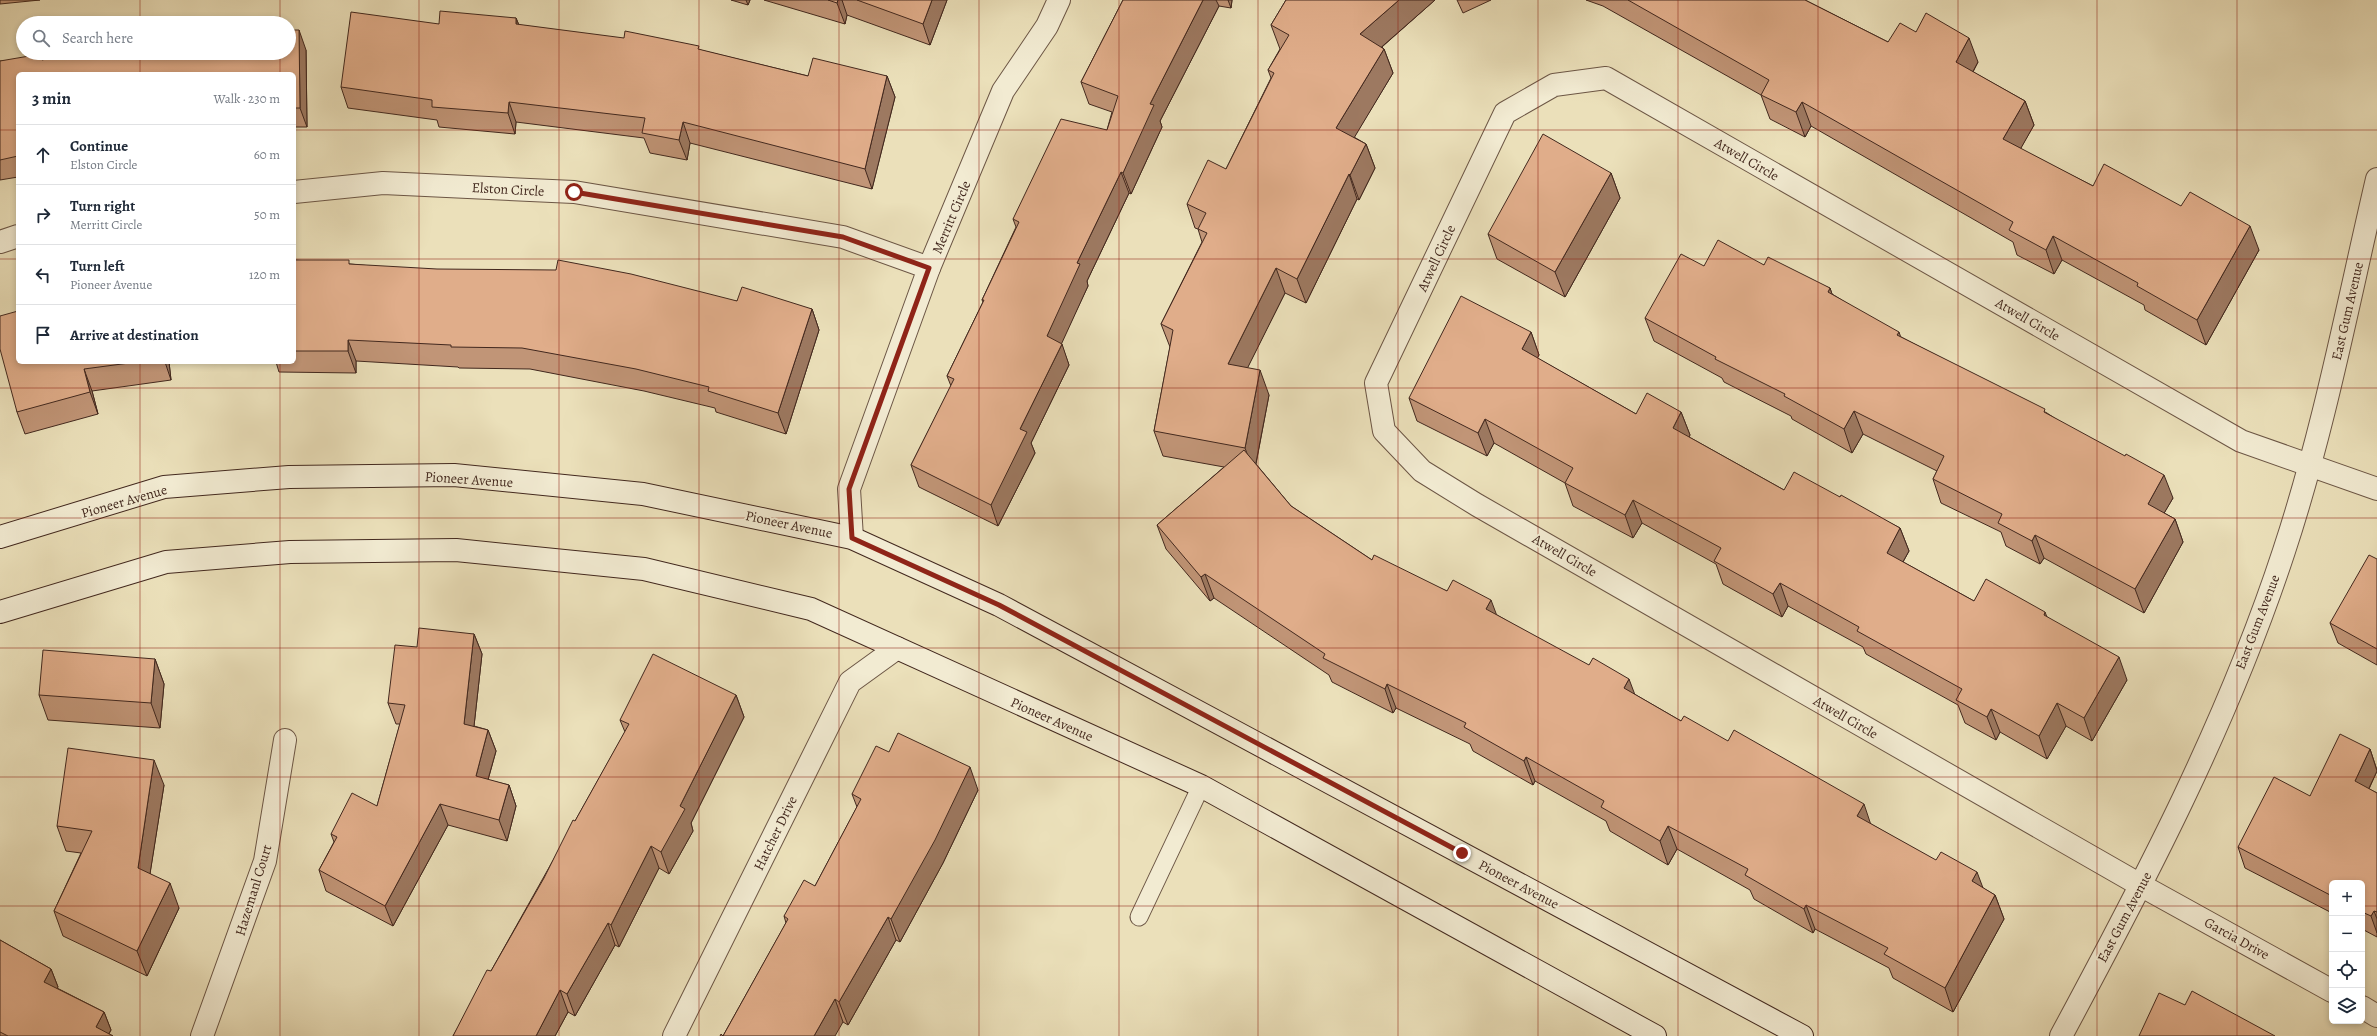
<!DOCTYPE html>
<html lang="en">
<head>
<meta charset="utf-8">
<style>
	body { margin:0; font-family:Alegreya,serif; background:#f2f2f3; color:#1f2937 }
	.controls { position:absolute; right:12px; bottom:12px; display:grid; overflow:hidden; border-radius:6px; box-shadow:0 2px 6px #0003 }
	.controls button { width:36px; height:36px; display:grid; place-items:center; padding:0; border:0; border-bottom:1px solid #e0e1e3; background:#fff; color:#1f2937; font:20px sans-serif }
	.stop { position:absolute; width:12px; height:12px; margin:-9px; border:3px solid #8f2418; border-radius:50%; background:#fff }
	.stop.end { background:#8f2418; border-color:#fff; box-shadow:0 1px 4px #0008 }
	.list { margin:0; padding:0; list-style:none }
	h2 { display:flex; justify-content:space-between; align-items:center; height:52px; margin:0; padding:0 16px; font-size:17px }
	h2 small { font-size:13px; font-weight:400; color:#747a83 }
	.list li { display:grid; grid-template-columns:26px 1fr auto; gap:12px; align-items:center; box-sizing:border-box; height:60px; padding:0 16px; border-top:1px solid #e0e1e3 }
	.list b { display:block; font-size:15px; white-space:nowrap }
	.list p { margin:0; font-size:13px; white-space:nowrap; color:#747a83 }
	.list em { font-size:13px; font-style:normal; color:#747a83 }
	.icon { flex:none; width:22px; height:22px; fill:none; stroke:currentColor; stroke-width:2; stroke-linecap:round; stroke-linejoin:round }
	.map { position:relative; flex:none; width:2377px; height:1036px; overflow:hidden }
	.search { position:absolute; background:#fff; box-shadow:0 2px 6px #0003; left:16px; top:16px; width:280px; height:44px; display:flex; align-items:center; gap:10px; box-sizing:border-box; padding:0 14px; border-radius:22px; color:#747a83; font-size:15px }
	.panel { position:absolute; background:#fff; box-shadow:0 2px 6px #0003; left:16px; top:72px; width:280px; height:292px; border-radius:6px }
	.map>svg:first-child { display:block }
	.lines { fill:none; stroke-linecap:round; stroke-linejoin:round }
	.service-casing { stroke:#6c5645; stroke-width:19 }
	.minor-casing { stroke:#6c5645; stroke-width:24 }
	.tertiary-casing { stroke:#6c5645; stroke-width:24 }
	.secondary-casing { stroke:#42281e; stroke-width:24 }
	.service { stroke:#f2ebd2; stroke-width:17 }
	.minor { stroke:#f2ebd2; stroke-width:22 }
	.tertiary { stroke:#f2ebd2; stroke-width:22 }
	.secondary { stroke:#f2ebd2; stroke-width:22 }
	.wall { fill:#c19577; stroke:#42281e }
	.shaded-wall { fill:#9d7961; stroke:#42281e }
	.building { fill:#e0ad8a; stroke:#42281e }
	.route { stroke:#8f2418; stroke-width:5 }
	.grid { fill:none; stroke:#8f2418; stroke-width:1; stroke-opacity:0.55 }
	.labels { text-anchor:middle; stroke-width:4; stroke-linejoin:round; paint-order:stroke }
	.street-label { font-size:14px; fill:#42281e; stroke:#f2ebd2 }
</style>
</head>
<body>
<div class="map">
<svg width="2377" height="1036" viewBox="0 0 2377 1036">
	<rect width="100%" height="100%" fill="#ebe0ba"/>
	<filter id="stains"><feTurbulence type="fractalNoise" baseFrequency=".005" numOctaves="4"/><feColorMatrix values="0 0 0 0 .2 0 0 0 0 .09 0 0 0 0 .02 0 0 0 .5 -.17"/></filter>
	<radialGradient id="worn" r=".72"><stop offset=".6" stop-color="#630" stop-opacity="0"/><stop offset="1" stop-color="#630" stop-opacity=".3"/></radialGradient>
	<g class="lines">
		<defs>
			<polyline id="service" points="1139,917 1201,786"/>
			<g id="minor">
				<polyline points="294,192 383,183 574,192 843,237 929,268"/>
				<polyline points="0,242 18,236"/>
				<polyline points="852,538 849,489 929,268 1003,91 1047,26 1059,0"/>
				<polyline points="2332,991 2142,886 1477,505 1422,471 1384,431 1376,383 1505,113 1554,85 1606,78 2241,441 2377,489"/>
				<polyline points="2362,1007 2377,1016"/>
				<polyline points="202,1036 265,861 285,740"/>
				<polyline points="674,1036 850,682 897,648"/>
			</g>
			<path id="tertiary" d="M2061 1036C2146 878 2228 722 2284 551 2324 430 2348 303 2377 179"/>
			<g id="secondary">
				<polyline points="0,537 164,487 289,477 454,475 643,494 852,538 999,605 1802,1036"/>
				<polyline points="0,612 166,562 290,552 456,550 644,569 811,609 1201,786 1655,1036"/>
			</g>
		</defs>
		<use href="#service" class="service-casing"/>
		<use href="#minor" class="minor-casing"/>
		<use href="#tertiary" class="tertiary-casing"/>
		<use href="#secondary" class="secondary-casing"/>
		<use href="#service" class="service"/>
		<use href="#minor" class="minor"/>
		<use href="#tertiary" class="tertiary"/>
		<use href="#secondary" class="secondary"/>
	</g>
	<g class="wall">
		<polygon points="0,0 40,0 0,4"/>
		<polygon points="731,0 750,0 748,5"/>
		<polygon points="764,0 947,0 930,45 847,15 845,24"/>
		<polygon points="1123,0 1232,0 1231,8 1219,6 1160,121 1162,127 1131,194 1129,193 1087,281 1088,286 1061,343 1069,365 1031,443 1035,453 998,526 919,487 911,465 951,386 947,376 983,302 982,300 1016,227 1013,219 1107,130 1112,112 1089,104 1081,82"/>
		<polygon points="1286,0 1435,0 1382,47 1384,49 1393,73 1354,137 1366,144 1375,168 1359,200 1357,199 1306,303 1285,293 1247,368 1269,395 1256,464 1291,506 1372,560 1447,591 1497,615 1681,721 1871,824 1995,895 2004,919 1953,1012 1893,978 1889,968 1815,929 1813,933 1754,899 1750,890 1677,849 1668,865 1610,831 1606,821 1535,781 1533,785 1473,751 1470,744 1396,708 1393,713 1332,682 1329,675 1214,598 1210,601 1166,549 1157,525 1224,467 1163,456 1154,431 1170,347 1161,324 1202,242 1198,229 1195,228 1187,204 1226,169 1271,78 1268,70 1280,49 1271,25"/>
		<polygon points="1457,0 1491,0 1463,13"/>
		<polygon points="1586,0 1805,0 1888,42 1916,32 1978,62 1973,72 2025,101 2034,125 2020,149 2093,186 2259,250 2206,345 2145,310 2144,305 2062,260 2054,274 2017,255 2013,242 1811,126 1805,137 1770,119 1761,95 1603,6"/>
		<polygon points="516,18 519,25 700,50 808,76 887,76 895,97 872,189 690,143 687,160 650,153 644,138 516,122 515,134 439,127 437,120 348,108 341,87 439,24"/>
		<polygon points="306,50 307,127 294,127 294,74 18,74 18,177 0,180 0,61"/>
		<polygon points="1611,173 1620,198 1565,297 1497,259 1488,234"/>
		<polygon points="294,260 350,264 737,301 812,309 819,330 786,434 716,412 715,408 644,391 530,369 459,368 458,367 356,361 356,373 279,372 276,362 294,362"/>
		<polygon points="1764,265 1830,288 1832,294 1901,337 2047,413 2173,498 2164,513 2175,519 2183,542 2144,613 2044,558 2040,564 2006,546 2001,532 1941,503 1933,479 1937,471 1863,434 1852,453 1792,419 1791,416 1724,382 1722,378 1654,341 1645,318 1704,266"/>
		<polygon points="1531,332 1539,355 1537,358 1636,414 1681,412 1690,435 1689,437 1784,490 1840,497 1900,528 1909,551 1903,562 1974,601 2047,617 2127,680 2092,741 2066,726 2047,759 2000,732 1996,740 1965,723 1958,705 1866,654 1863,647 1788,606 1782,617 1723,584 1716,564 1642,523 1633,538 1573,506 1565,483 1494,443 1487,456 1417,421 1409,398"/>
		<polygon points="18,362 169,362 171,380 92,391 98,414 25,434 17,412"/>
		<polygon points="2377,559 2377,665 2338,643 2330,623"/>
		<polygon points="474,634 482,654 474,726 488,730 496,751 488,780 509,785 516,806 507,841 448,825 393,926 326,891 319,870 334,842 331,834 377,806 400,724 396,724 388,703 417,647"/>
		<polygon points="155,659 164,684 160,728 48,720 39,695"/>
		<polygon points="736,695 744,717 691,823 693,831 669,874 659,868 619,947 615,945 575,1016 568,1012 555,1036 453,1036 491,971 625,732 620,720"/>
		<polygon points="2370,749 2377,770 2377,771 2369,789 2377,793 2377,937 2362,929 2362,883 2332,883 2332,913 2245,868 2238,847 2310,796"/>
		<polygon points="889,752 978,790 943,863 900,942 896,940 848,1025 843,1022 723,1036 786,923 784,916 815,886 857,807 852,794"/>
		<polygon points="164,785 150,873 179,908 147,976 63,936 54,911 81,853 66,851 57,826"/>
		<polygon points="0,940 51,969 58,987 57,988 104,1012 111,1030 109,1034 113,1036 0,1036"/>
	</g>
	<g class="shaded-wall">
		<polygon points="746,0 750,0 748,5"/>
		<polygon points="838,0 842,0 847,15 845,24 837,3"/>
		<polygon points="932,0 947,0 930,45 923,24"/>
		<polygon points="1203,0 1216,0 1219,6 1160,121 1162,127 1131,194 1123,173 1150,104"/>
		<polygon points="1228,0 1232,0 1231,8"/>
		<polygon points="1399,0 1435,0 1369,58 1360,34"/>
		<polygon points="516,18 524,38 516,24"/>
		<polygon points="299,30 306,50 307,127 300,108"/>
		<polygon points="1969,38 1978,62 1965,86 1956,62"/>
		<polygon points="1384,49 1393,73 1345,153 1336,128"/>
		<polygon points="887,76 895,97 872,189 865,169"/>
		<polygon points="2025,101 2034,125 2012,164 2003,139"/>
		<polygon points="509,102 516,122 515,134 508,113"/>
		<polygon points="1802,102 1811,126 1805,137 1796,112"/>
		<polygon points="683,122 690,143 687,160 679,140"/>
		<polygon points="1366,144 1375,168 1359,200 1350,175"/>
		<polygon points="1121,172 1129,193 1087,281 1088,286 1055,358 1047,336 1077,263"/>
		<polygon points="1611,173 1620,198 1565,297 1555,272"/>
		<polygon points="1349,174 1357,199 1306,303 1297,279"/>
		<polygon points="2250,226 2259,250 2206,345 2197,320"/>
		<polygon points="2053,236 2062,260 2054,274 2046,250"/>
		<polygon points="1276,268 1285,293 1237,389 1228,364"/>
		<polygon points="1830,288 1838,312 1828,292"/>
		<polygon points="812,309 819,330 786,434 778,413"/>
		<polygon points="1531,332 1539,355 1530,372 1522,349"/>
		<polygon points="1899,332 1907,355 1897,335"/>
		<polygon points="348,340 356,361 356,373 348,351"/>
		<polygon points="1062,344 1069,365 1031,443 1035,453 998,526 991,505 1020,429"/>
		<polygon points="165,362 169,362 171,380"/>
		<polygon points="84,369 92,391 98,414 90,392"/>
		<polygon points="1260,370 1269,395 1254,473 1245,448"/>
		<polygon points="1854,411 1863,434 1852,453 1844,429"/>
		<polygon points="1681,412 1690,435 1681,451 1673,428"/>
		<polygon points="1485,419 1494,443 1487,456 1478,433"/>
		<polygon points="2164,475 2173,498 2156,527 2148,504"/>
		<polygon points="1633,500 1642,523 1633,538 1625,515"/>
		<polygon points="2175,519 2183,542 2144,613 2135,589"/>
		<polygon points="1900,528 1909,551 1895,576 1887,553"/>
		<polygon points="2035,535 2044,558 2040,564 2032,541"/>
		<polygon points="1205,574 1214,598 1210,601 1201,577"/>
		<polygon points="1780,583 1788,606 1782,617 1773,594"/>
		<polygon points="1491,600 1500,624 1486,609"/>
		<polygon points="2045,612 2054,635 2044,615"/>
		<polygon points="474,634 482,654 472,744 464,724"/>
		<polygon points="2119,657 2127,680 2092,741 2084,718"/>
		<polygon points="155,659 164,684 160,728 151,703"/>
		<polygon points="1629,679 1638,703 1624,688"/>
		<polygon points="1387,684 1396,708 1393,713 1385,689"/>
		<polygon points="736,695 744,717 691,823 693,831 669,874 661,852 680,806"/>
		<polygon points="2057,703 2066,726 2047,759 2039,736"/>
		<polygon points="1991,709 2000,732 1996,740 1987,717"/>
		<polygon points="488,730 496,751 483,797 476,776"/>
		<polygon points="2370,749 2377,771 2362,803 2355,781"/>
		<polygon points="1526,757 1535,781 1533,785 1524,761"/>
		<polygon points="154,760 164,785 147,893 138,868"/>
		<polygon points="970,767 978,790 943,863 900,942 891,919"/>
		<polygon points="509,785 516,806 507,841 499,820"/>
		<polygon points="440,804 448,825 393,926 385,906"/>
		<polygon points="1864,804 1872,828 1857,816"/>
		<polygon points="1668,826 1677,849 1668,865 1660,841"/>
		<polygon points="651,846 659,868 619,947 611,925"/>
		<polygon points="1977,872 1986,896 1972,881"/>
		<polygon points="170,883 179,908 147,976 137,951"/>
		<polygon points="1995,895 2004,919 1953,1012 1945,988"/>
		<polygon points="1806,905 1815,929 1813,933 1804,909"/>
		<polygon points="2374,911 2377,919 2377,933 2371,916"/>
		<polygon points="888,917 896,940 848,1025 839,1002"/>
		<polygon points="608,923 615,945 575,1016 567,994"/>
		<polygon points="51,969 58,987 51,999 44,982"/>
		<polygon points="560,990 568,1012 555,1036 536,1036"/>
		<polygon points="835,999 843,1022 835,1036 814,1036"/>
		<polygon points="104,1012 111,1030 107,1036 96,1027"/>
	</g>
	<g class="building">
		<polygon points="828,0 838,0 837,3"/>
		<polygon points="857,0 932,0 923,24"/>
		<polygon points="1123,0 1203,0 1150,104 1154,105 1123,173 1121,172 1077,263 1080,264 1047,336 1062,344 1020,429 1027,432 991,505 911,465 954,379 947,376 984,300 982,300 1019,222 1013,219 1061,119 1107,130 1118,96 1081,82"/>
		<polygon points="1286,0 1399,0 1360,34 1384,49 1336,128 1366,144 1350,175 1349,174 1297,279 1276,268 1228,364 1260,370 1245,448 1154,431 1173,330 1161,324 1207,233 1198,229 1206,213 1187,204 1208,160 1226,169 1274,73 1268,70 1289,35 1271,25"/>
		<polygon points="1628,0 1805,0 1888,42 1900,23 1916,32 1926,13 1969,38 1956,62 2025,101 2003,139 2093,186 2104,164 2181,206 2190,192 2250,226 2197,320 2137,286 2138,283 2053,236 2046,250 2009,230 2013,222 1802,102 1796,112 1761,95 1769,80"/>
		<polygon points="440,11 516,18 516,24 624,38 625,31 699,46 698,49 808,76 813,58 887,76 865,169 683,122 679,140 642,133 645,118 509,102 508,113 432,107 432,100 341,87 351,12 439,24"/>
		<polygon points="289,30 299,30 300,108 294,108 294,74 18,74 18,156 0,160 0,61 41,54 42,60 69,53 289,53"/>
		<polygon points="1543,134 1611,173 1555,272 1488,234"/>
		<polygon points="1718,240 1764,265 1768,257 1830,288 1828,292 1899,332 1897,335 2045,409 2044,412 2125,456 2126,454 2164,475 2148,504 2175,519 2135,589 2035,535 2032,541 1998,523 2002,514 1933,479 1944,456 1854,411 1844,429 1784,396 1785,394 1715,359 1716,357 1645,318 1681,254 1704,266"/>
		<polygon points="294,260 349,260 349,264 437,269 556,270 558,260 631,274 737,301 742,287 812,309 778,413 708,391 709,387 636,369 522,348 451,347 451,345 348,340 348,351 294,351"/>
		<polygon points="1461,296 1531,332 1522,349 1636,414 1647,393 1681,412 1673,428 1784,490 1794,472 1840,497 1841,495 1900,528 1887,553 1974,601 1986,579 2045,612 2044,615 2119,657 2084,718 2057,703 2039,736 1991,709 1987,717 1956,700 1962,689 1857,631 1859,627 1780,583 1773,594 1714,561 1721,548 1633,500 1625,515 1565,483 1573,468 1485,419 1478,433 1409,398"/>
		<polygon points="18,311 18,362 137,362 84,369 90,392 17,412 0,349 0,316"/>
		<polygon points="1244,450 1291,506 1372,560 1374,555 1447,591 1453,580 1491,600 1486,609 1589,665 1593,658 1629,679 1624,688 1681,721 1684,716 1728,741 1734,730 1864,804 1857,816 1936,860 1941,852 1977,872 1972,881 1995,895 1945,988 1884,954 1888,948 1806,905 1804,909 1745,875 1748,869 1668,826 1660,841 1601,807 1604,801 1526,757 1524,761 1464,727 1466,723 1387,684 1385,689 1323,658 1325,654 1205,574 1201,577 1157,525"/>
		<polygon points="2369,555 2377,559 2377,649 2330,623"/>
		<polygon points="419,628 474,634 464,724 488,730 476,776 509,785 499,820 440,804 385,906 319,870 337,837 331,834 352,793 377,806 405,705 388,703 395,645 417,647"/>
		<polygon points="43,650 155,659 151,703 39,695"/>
		<polygon points="653,654 736,695 680,806 685,809 661,852 651,846 611,925 608,923 567,994 560,990 536,1036 453,1036 487,970 491,971 544,878 573,820 575,821 629,724 620,720"/>
		<polygon points="898,733 970,767 935,840 891,919 888,917 839,1002 835,999 814,1036 720,1036 721,1034 723,1036 788,919 784,916 804,880 815,886 861,799 852,794 876,746 889,752"/>
		<polygon points="2340,734 2370,749 2355,781 2377,793 2377,912 2374,911 2371,916 2362,912 2362,883 2332,883 2332,896 2238,847 2274,777 2310,796"/>
		<polygon points="68,748 154,760 138,868 170,883 137,951 54,911 92,831 57,826"/>
		<polygon points="0,940 51,969 44,982 104,1012 96,1027 113,1036 8,1036 0,1032"/>
		<polygon points="2192,991 2275,1036 2139,1036 2159,993 2185,1005"/>
	</g>
	<g class="lines">
		<polyline class="route" points="574,192 843,237 929,268 849,489 852,538 999,605 1462,853"/>
	</g>
	<path class="grid" d="M140 0V23M280 0V23M419 0V1036M559 0V1036M699 0V1036M839 0V1036M979 0V1036M1119 0V1036M1258 0V1036M1398 0V1036M1538 0V1036M1678 0V1036M1818 0V1036M1958 0V1036M2097 0V1036M2237 0V1036M140 53V74M280 53V74M0 130H18M294 130H2377M0 259H18M294 259H2377M140 362V1036M280 362V1036M0 388H2377M0 518H2377M0 648H2377M0 777H2377M0 906H2332M2362 906H2377"/>
	<g class="labels">
		<g class="street-label">
			<text transform="translate(1747 159) rotate(30)" y="5">Atwell Circle</text>
			<text transform="translate(508 189) rotate(3)" y="5">Elston Circle</text>
			<text transform="translate(951 217) rotate(-67)" y="5">Merritt Circle</text>
			<text transform="translate(1436 258) rotate(-65)" y="5">Atwell Circle</text>
			<text transform="translate(2347 311) rotate(-77)" y="5">East Gum Avenue</text>
			<text transform="translate(2028 319) rotate(30)" y="5">Atwell Circle</text>
			<text transform="translate(469 479) rotate(4)" y="5">Pioneer Avenue</text>
			<text transform="translate(124 501) rotate(-16)" y="5">Pioneer Avenue</text>
			<text transform="translate(789 524) rotate(12)" y="5">Pioneer Avenue</text>
			<text transform="translate(1565 555) rotate(30)" y="5">Atwell Circle</text>
			<text transform="translate(2257 622) rotate(-69)" y="5">East Gum Avenue</text>
			<text transform="translate(1846 717) rotate(30)" y="5">Atwell Circle</text>
			<text transform="translate(1052 719) rotate(24)" y="5">Pioneer Avenue</text>
			<text transform="translate(775 833) rotate(-64)" y="5">Hatcher Drive</text>
			<text transform="translate(1519 884) rotate(28)" y="5">Pioneer Avenue</text>
			<text transform="translate(253 890) rotate(-73)" y="5">Hazemanl Court</text>
			<text transform="translate(2124 917) rotate(-62)" y="5">East Gum Avenue</text>
			<text transform="translate(2237 938) rotate(29)" y="5">Garcia Drive</text>
		</g>
	</g>
	<rect width="100%" height="100%" filter="url(#stains)"/>
	<rect width="100%" height="100%" fill="url(#worn)"/>
</svg>
<div class="controls">
<button>+</button>
<button>−</button>
<button><svg class="icon" aria-label="locate" viewBox="0 0 24 24"><circle cx="12" cy="12" r="6"/><path d="M12 2v4M12 18v4M2 12h4M18 12h4"/></svg></button>
<button><svg class="icon" aria-label="layers" viewBox="0 0 24 24"><path d="M12 4l9 5-9 5-9-5zM3 14l9 5 9-5"/></svg></button>
</div>
<div class="stop" style="left:574px;top:192px"></div>
<div class="stop end" style="left:1462px;top:853px"></div>
<div class="search"><svg class="icon" aria-label="search" viewBox="0 0 24 24"><circle cx="10" cy="10" r="6"/><path d="M15 15l6 6"/></svg>Search here</div>
<section class="panel">
<h2>3 min<small>Walk · 230 m</small></h2>
<ul class="list">
<li><svg class="icon" aria-label="ahead" viewBox="0 0 24 24"><path d="M12 20V5M6 11l6-6 6 6"/></svg><div><b>Continue</b><p>Elston Circle</p></div><em>60 m</em></li>
<li><svg class="icon" aria-label="right" viewBox="0 0 24 24"><path d="M7 20v-9h11M14 6l5 5-5 5"/></svg><div><b>Turn right</b><p>Merritt Circle</p></div><em>50 m</em></li>
<li><svg class="icon" aria-label="left" viewBox="0 0 24 24"><path d="M17 20v-9H6M10 6l-5 5 5 5"/></svg><div><b>Turn left</b><p>Pioneer Avenue</p></div><em>120 m</em></li>
<li><svg class="icon" aria-label="arrive" viewBox="0 0 24 24"><path d="M6 21V4h12l-3 4 3 4H6"/></svg><div><b>Arrive at destination</b></div></li>
</ul>
</section>
</div>
</body>
</html>
